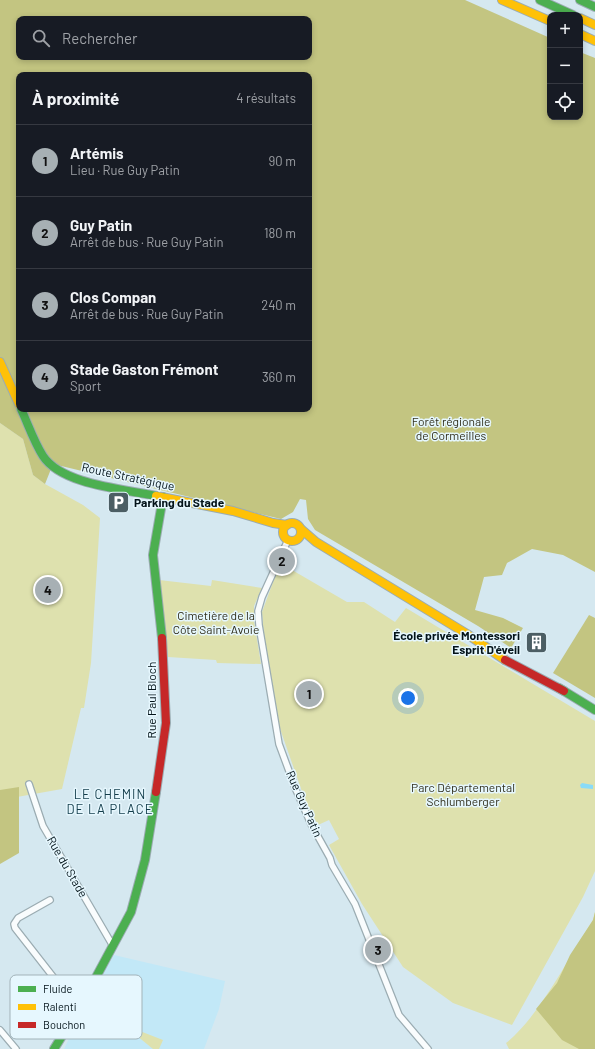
<!DOCTYPE html>
<html lang="fr">
<head>
<meta charset="utf-8">
<style>
	body { margin:0; font-family:Barlow,sans-serif; background:#20242c; color:#f1f3f6 }
	.controls { position:absolute; right:12px; top:12px; display:grid; overflow:hidden; border-radius:8px; box-shadow:0 2px 6px #0003 }
	.controls button { width:36px; height:36px; display:grid; place-items:center; padding:0; border:0; border-bottom:1px solid #363941; background:#171b24; color:#f1f3f6; font:20px sans-serif }
	.you { position:absolute; left:408px; top:698px; width:14px; height:14px; margin:-10px; border:3px solid #fff; border-radius:50%; background:#1a73e8; box-shadow:0 0 0 6px #1a73e833 }
	.badge { display:grid; place-items:center; width:26px; height:26px; border-radius:50%; background:#a7b0b4; color:#111; font-size:13px; font-weight:700 }
	.pin { position:absolute; translate:-50% -50%; border:2px solid #fff; box-shadow:0 1px 4px #0006 }
	.list { margin:0; padding:0; list-style:none }
	h2 { display:flex; justify-content:space-between; align-items:center; height:52px; margin:0; padding:0 16px; font-size:17px }
	h2 small { font-size:13px; font-weight:400; color:#9ea1a6 }
	.list li { display:grid; grid-template-columns:26px 1fr auto; gap:12px; align-items:center; box-sizing:border-box; height:72px; padding:0 16px; border-top:1px solid #363941 }
	.list b { display:block; font-size:15px; white-space:nowrap }
	.list p { margin:0; font-size:13px; white-space:nowrap; color:#9ea1a6 }
	.list em { font-size:13px; font-style:normal; color:#9ea1a6 }
	.icon { flex:none; width:22px; height:22px; fill:none; stroke:currentColor; stroke-width:2; stroke-linecap:round; stroke-linejoin:round }
	.map { position:relative; flex:none; width:595px; height:1049px; overflow:hidden }
	.search { position:absolute; background:#171b24; box-shadow:0 2px 6px #0003; left:16px; top:16px; width:296px; height:44px; display:flex; align-items:center; gap:10px; box-sizing:border-box; padding:0 14px; border-radius:8px; color:#9ea1a6; font-size:15px }
	.panel { position:absolute; background:#171b24; box-shadow:0 2px 6px #0003; left:16px; top:72px; width:296px; height:340px; border-radius:8px }
	.map>svg:first-child { display:block }
	.built { fill:#c2e8f7 }
	.green { fill:#dee1ae }
	.forest { fill:#c3c581; fill-rule:evenodd }
	.water { fill:#89dbf8 }
	.lines { fill:none; stroke-linecap:round; stroke-linejoin:round }
	.street-casing { stroke:#9bacb2; stroke-width:8 }
	.fast-casing { stroke:#9bacb2; stroke-width:10 }
	.slow-casing { stroke:#9bacb2; stroke-width:10 }
	.jam-casing { stroke:#9bacb2; stroke-width:10 }
	.street { stroke:#f9fcfd; stroke-width:5.5 }
	.fast { stroke:#4caf50; stroke-width:8 }
	.slow { stroke:#ffc107; stroke-width:8 }
	.jam { stroke:#c62828; stroke-width:8 }
	.labels { text-anchor:middle; stroke-width:3; stroke-linejoin:round; paint-order:stroke }
	.park-label { font-size:12px; fill:#302e1a; stroke:#e6f7fe }
	.street-label { font-size:12px; fill:#031319; stroke:#e6f7fe }
	.poi-label { font-size:12px; font-weight:bold; fill:#031319; stroke:#e6f7fe; text-anchor:start }
	.neighbourhood-label { font-size:13px; letter-spacing:1px; fill:#133d4b; stroke:#e6f7fe }
	.key { fill:#e6f7fe; stroke:#a2b3b9; stroke-width:1 }
	.key-label { font-size:11px; fill:#031319 }
</style>
</head>
<body>
<div class="map">
<svg width="595" height="1049" viewBox="0 0 595 1049">
	<rect width="100%" height="100%" fill="#d5e8f0"/>
	<polygon class="built" points="114,955 225,981 219,1009 204,1049 64,1049 88,999"/>
	<g class="green">
		<polygon points="0,423 23,439 33,475 45,484 83,505 100,518 91,663 84,708 81,708 62,789 0,800"/>
		<polygon points="280,563 347,602 364,602 395,622 406,608 595,721 595,871 583,897 512,1025 453,1003 403,967 362,904 329,845 339,839 329,820 318,825 307,806 277,720 265,649 262,612"/>
		<polygon points="159,580 211,586 212,580 262,588 254,606 254,621 261,664 217,663 216,660 168,657"/>
		<path d="M595 912V1049H509L506 1043C539 1017 569 957 593 920Z"/>
		<polygon points="132,1028 163,1040 159,1049 153,1049 131,1031"/>
	</g>
	<g class="forest">
		<path d="M0 0H465L550 38V117H580V52L595 58V572L563 555 532 549 507 563 502 575 484 577 475 610 503 618 523 628 511 648 478 626 315 530 308 519 306 500 300 499 293 512 281 519 53 464 45 484 33 475 23 439 0 423ZM19 19H309V57H19ZM19 75H309V409H19Z"/>
		<polygon points="589,615 595,618 595,698 553,673"/>
		<polygon points="19,787 19,853 0,864 0,790"/>
		<polygon points="595,912 595,1049 579,1049 562,1040 536,1009 557,983 570,955 593,920"/>
	</g>
	<polygon class="water" points="582,783 593,785 593,789 581,788 580,785"/>
	<g class="lines">
		<defs>
			<g id="street">
				<polyline points="288,540 262,597 258,611 259,625 279,744 296,790 311,824 330,858 332,865 355,904 399,1015 428,1049"/>
				<polyline points="29,784 43,826 113,946"/>
				<polyline points="50,900 18,918 14,924 15,928 72,1001 80,1007"/>
				<polyline points="0,1030 16,1049"/>
			</g>
			<g id="fast">
				<polyline points="540,0 573,15"/>
				<polyline points="580,0 595,7"/>
				<path d="M21 409C28 424 34 442 43 456 62 485 124 489 156 496"/>
				<polyline points="162,638 153,555 163,497"/>
				<polyline points="559,688 595,710"/>
				<polyline points="54,1049 80,1007 131,912 145,860 156,792"/>
			</g>
			<g id="slow">
				<polyline points="502,0 550,21"/>
				<polyline points="580,18 595,25"/>
				<polyline points="580,34 595,41"/>
				<polyline points="0,362 19,404"/>
				<polyline points="156,496 233,511 273,523 287,525"/>
				<circle cx="292" cy="532" r="9"/>
				<polyline points="301,529 316,542 467,634 505,660"/>
			</g>
			<g id="jam">
				<polyline points="505,660 564,691"/>
				<polyline points="156,792 166,723 162,638"/>
			</g>
		</defs>
		<use href="#street" class="street-casing"/>
		<use href="#fast" class="fast-casing"/>
		<use href="#slow" class="slow-casing"/>
		<use href="#jam" class="jam-casing"/>
		<use href="#street" class="street"/>
		<use href="#fast" class="fast"/>
		<use href="#slow" class="slow"/>
		<use href="#jam" class="jam"/>
	</g>
	<defs>
		<symbol id="parking-square" viewBox="-11 -11 22 22"><rect x="-9" y="-9" width="18" height="18" rx="4" fill="#4c5e64" stroke="#e6f7fe"/><path d="M-3.5-5.5H1a3.5 3.5 0 0 1 0 7H-1V5.5H-3.5ZM-1-3.4V-.6H.8a1.4 1.4 0 0 0 0-2.8Z" fill="#fff"/></symbol>
		<symbol id="building-square" viewBox="-11 -11 22 22"><rect x="-9" y="-9" width="18" height="18" rx="4" fill="#4c5e64" stroke="#e6f7fe"/><path d="M-4-6H4V6H1V3H-1V6H-4ZM-2.5-4.3h1.7v1.8h-1.7ZM.8-4.3h1.7v1.8H.8ZM-2.5-1h1.7V.8h-1.7ZM.8-1h1.7V.8H.8Z" fill="#fff"/></symbol>
	</defs>
	<g fill-rule="evenodd">
		<use href="#parking-square" x="106" y="490" width="25" height="25"/>
		<use href="#building-square" x="524" y="630" width="25" height="25"/>
	</g>
	<g class="labels">
		<g class="park-label">
			<text x="451" y="426">Forêt régionale<tspan x="451" dy="14">de Cormeilles</tspan></text>
			<text x="216" y="620">Cimetière de la<tspan x="216" dy="14">Côte Saint-Avoie</tspan></text>
			<text x="463" y="792">Parc Départemental<tspan x="463" dy="14">Schlumberger</tspan></text>
		</g>
		<g class="street-label">
			<text transform="translate(128 477) rotate(12)" y="4">Route Stratégique</text>
			<text transform="translate(152 700) rotate(-90)" y="4">Rue Paul Bloch</text>
			<text transform="translate(304 804) rotate(66)" y="4">Rue Guy Patin</text>
			<text transform="translate(67 867) rotate(60)" y="4">Rue du Stade</text>
		</g>
		<g class="poi-label">
			<text x="134" y="507">Parking du Stade</text>
			<text x="520" y="640" text-anchor="end">École privée Montessori<tspan x="520" dy="14">Esprit D'éveil</tspan></text>
		</g>
		<g class="neighbourhood-label">
			<text x="110" y="799">LE CHEMIN<tspan x="110" dy="15">DE LA PLACE</tspan></text>
		</g>
	</g>
	<rect x="10" y="975" width="132" height="64" rx="6" class="key"/>
	<rect x="18" y="986" width="18" height="6" fill="#4caf50"/>
	<rect x="18" y="1004" width="18" height="6" fill="#ffc107"/>
	<rect x="18" y="1022" width="18" height="6" fill="#c62828"/>
	<g class="key-label">
		<text x="43" y="993">Fluide</text>
		<text x="43" y="1011">Ralenti</text>
		<text x="43" y="1029">Bouchon</text>
	</g>
</svg>
<div class="controls">
<button>+</button>
<button>−</button>
<button><svg class="icon" aria-label="locate" viewBox="0 0 24 24"><circle cx="12" cy="12" r="6"/><path d="M12 2v4M12 18v4M2 12h4M18 12h4"/></svg></button>
</div>
<div class="you"></div>
<div class="pin badge" style="left:309px;top:694px">1</div>
<div class="pin badge" style="left:282px;top:561px">2</div>
<div class="pin badge" style="left:378px;top:950px">3</div>
<div class="pin badge" style="left:48px;top:590px">4</div>
<div class="search"><svg class="icon" aria-label="search" viewBox="0 0 24 24"><circle cx="10" cy="10" r="6"/><path d="M15 15l6 6"/></svg>Rechercher</div>
<section class="panel">
<h2>À proximité<small>4 résultats</small></h2>
<ul class="list">
<li><span class="badge">1</span><div><b>Artémis</b><p>Lieu · Rue Guy Patin</p></div><em>90 m</em></li>
<li><span class="badge">2</span><div><b>Guy Patin</b><p>Arrêt de bus · Rue Guy Patin</p></div><em>180 m</em></li>
<li><span class="badge">3</span><div><b>Clos Compan</b><p>Arrêt de bus · Rue Guy Patin</p></div><em>240 m</em></li>
<li><span class="badge">4</span><div><b>Stade Gaston Frémont</b><p>Sport</p></div><em>360 m</em></li>
</ul>
</section>
</div>
</body>
</html>
